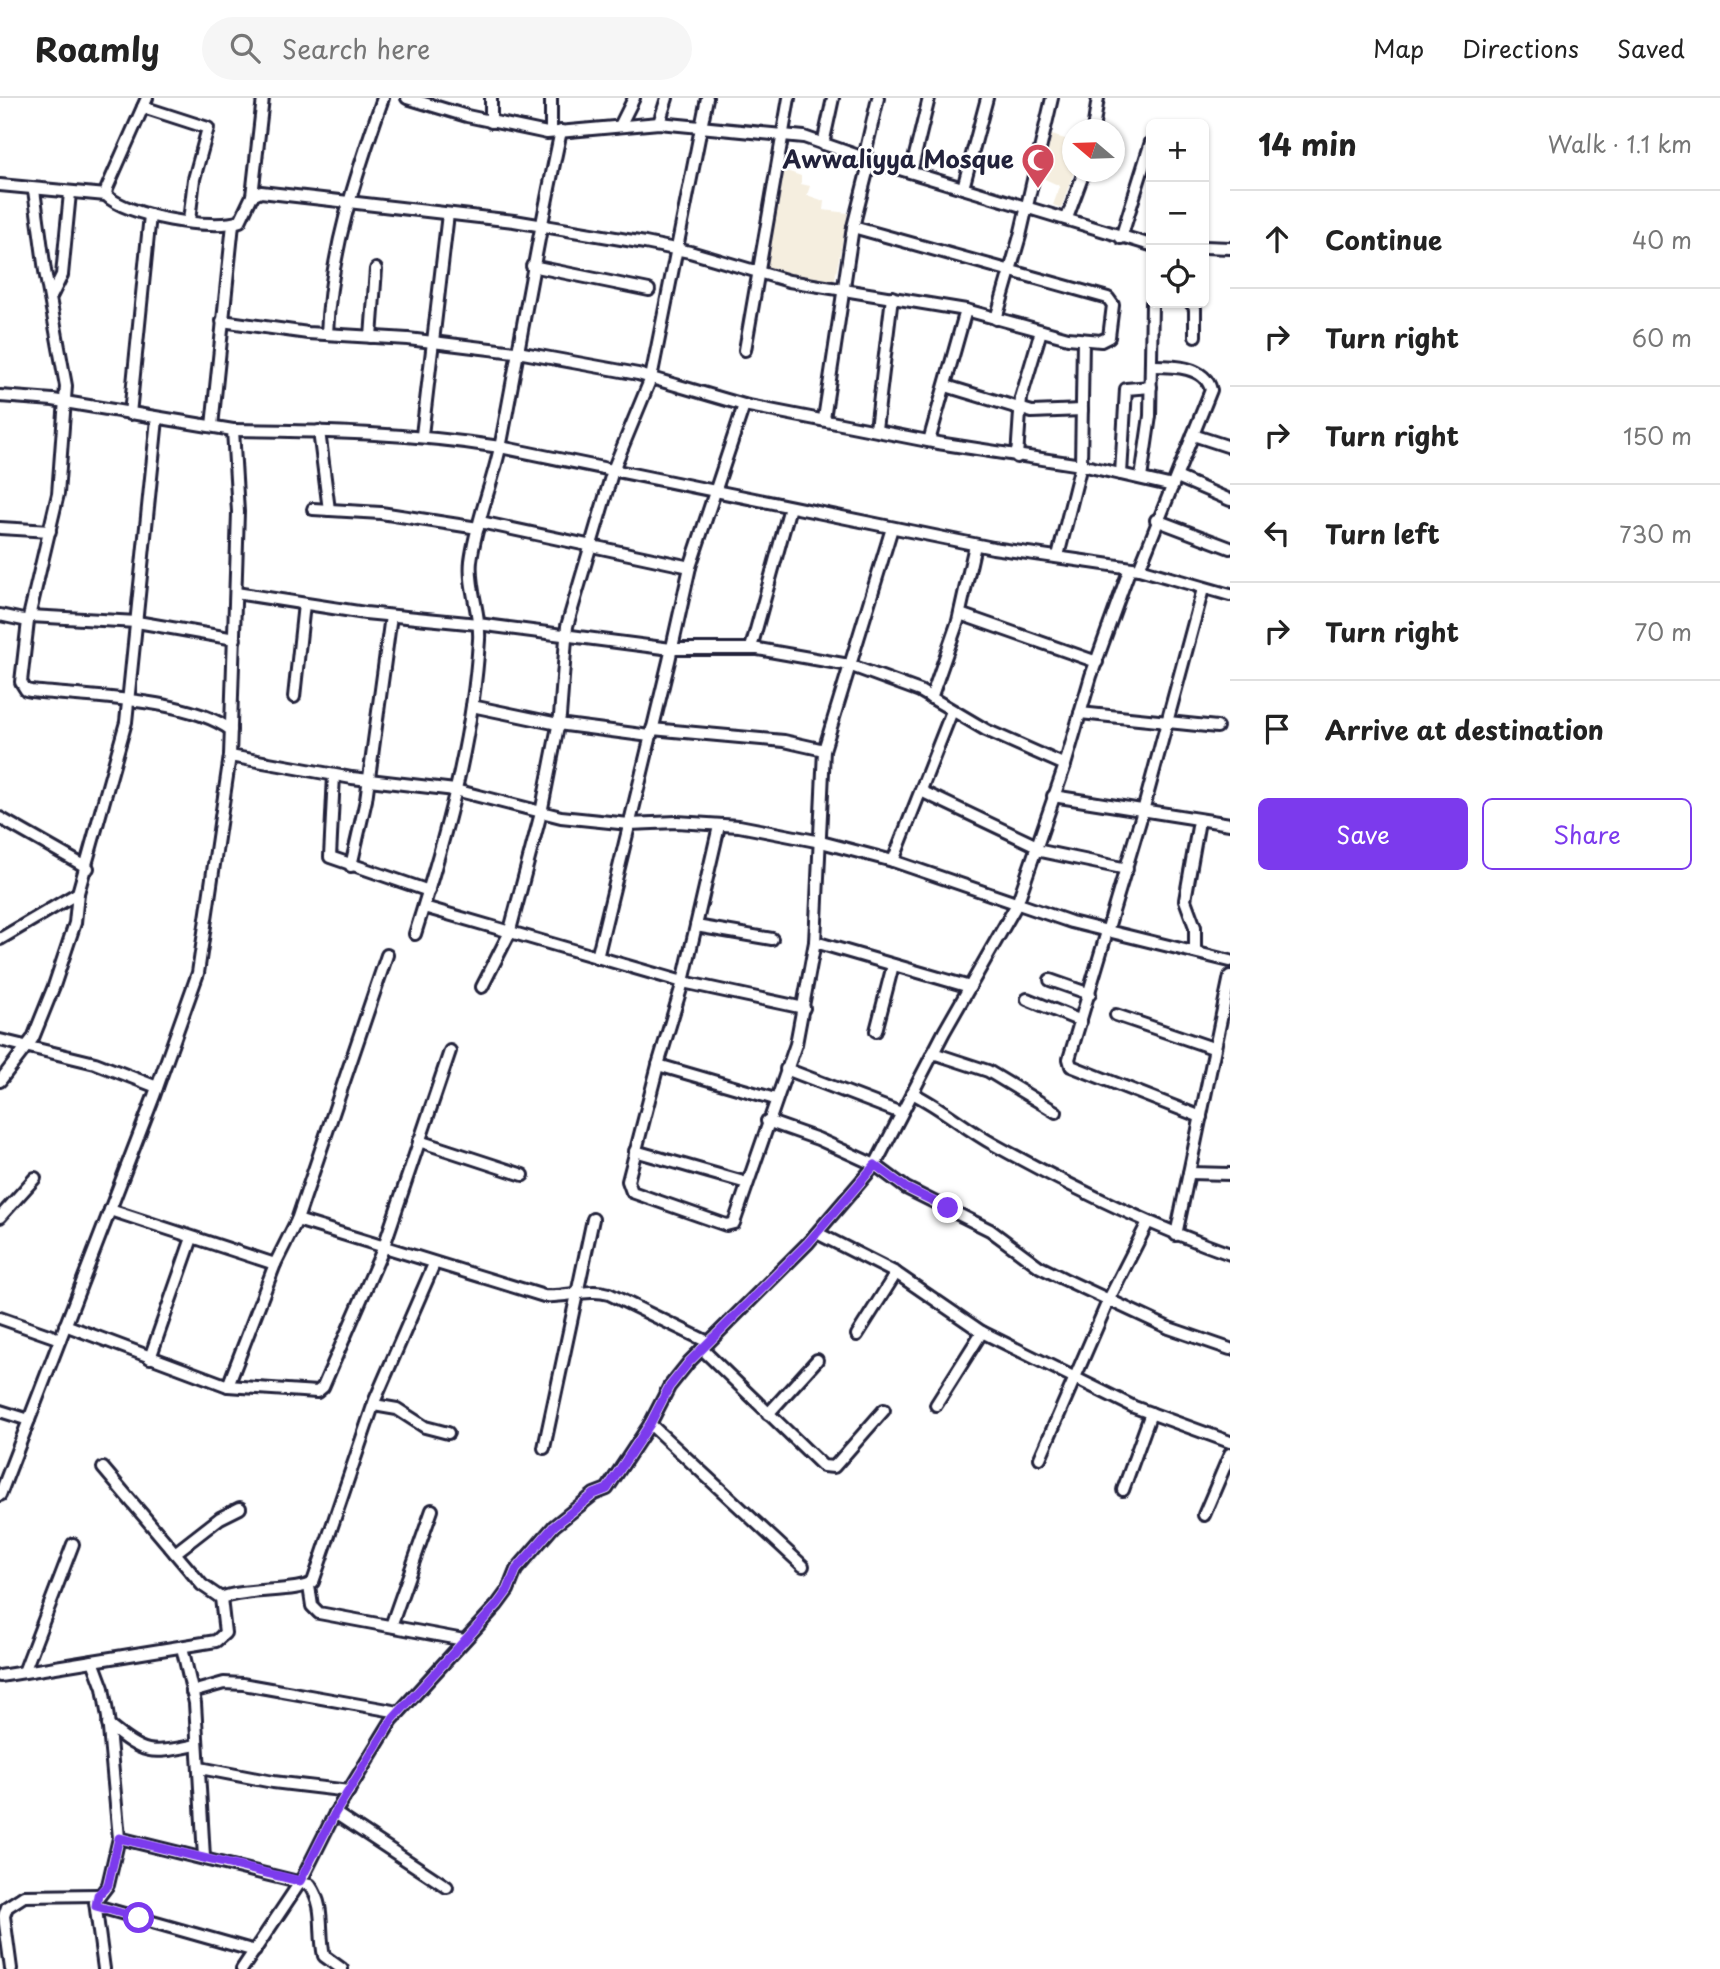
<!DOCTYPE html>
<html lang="en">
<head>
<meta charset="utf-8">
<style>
	body { margin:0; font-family:"Playpen Sans",sans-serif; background:#f6f6f6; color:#222 }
	.controls { position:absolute; right:21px; top:21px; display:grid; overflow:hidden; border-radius:10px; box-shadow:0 2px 5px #0004 }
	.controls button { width:63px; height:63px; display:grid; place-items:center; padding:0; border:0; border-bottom:2px solid #e0e0e0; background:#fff; color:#222; font:35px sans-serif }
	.compass { position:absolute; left:1062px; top:21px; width:63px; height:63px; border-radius:50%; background:#fff; box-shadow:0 2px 5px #0004; rotate:289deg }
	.stop { position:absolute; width:21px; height:21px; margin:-16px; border:5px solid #7c3aed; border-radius:50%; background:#fff }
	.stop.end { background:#7c3aed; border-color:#fff; box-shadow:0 2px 7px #0008 }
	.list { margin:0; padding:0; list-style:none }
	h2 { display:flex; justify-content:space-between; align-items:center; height:91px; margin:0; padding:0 28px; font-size:30px }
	h2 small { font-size:23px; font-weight:400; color:#767676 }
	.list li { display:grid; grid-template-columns:46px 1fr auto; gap:21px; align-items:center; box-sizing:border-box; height:98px; padding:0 28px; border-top:2px solid #e0e0e0 }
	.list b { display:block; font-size:26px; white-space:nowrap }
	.list em { font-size:23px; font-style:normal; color:#767676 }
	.actions { display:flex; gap:14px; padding:21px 28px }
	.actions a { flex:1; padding:16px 0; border:2px solid #7c3aed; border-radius:10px; text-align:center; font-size:24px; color:#7c3aed }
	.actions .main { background:#7c3aed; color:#fff }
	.icon { flex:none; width:38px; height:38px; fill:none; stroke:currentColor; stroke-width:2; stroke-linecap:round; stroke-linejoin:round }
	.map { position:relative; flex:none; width:1230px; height:1871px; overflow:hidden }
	header { display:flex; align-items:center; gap:42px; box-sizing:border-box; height:98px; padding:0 35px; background:#fff; border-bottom:2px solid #e0e0e0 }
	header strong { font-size:33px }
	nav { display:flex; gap:38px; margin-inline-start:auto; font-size:24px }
	.search { width:490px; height:63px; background:#f6f6f6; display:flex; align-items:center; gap:18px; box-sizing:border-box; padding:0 24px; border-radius:38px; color:#767676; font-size:26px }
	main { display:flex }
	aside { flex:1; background:#fff }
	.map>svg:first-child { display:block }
	.built { fill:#f5eedf }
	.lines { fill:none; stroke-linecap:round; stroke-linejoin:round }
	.minor-casing { stroke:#22223b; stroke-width:16 }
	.minor { stroke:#fff; stroke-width:10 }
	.route { stroke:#7c3aed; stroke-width:9 }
	.labels { text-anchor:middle; stroke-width:5; stroke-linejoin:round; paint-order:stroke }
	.poi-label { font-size:24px; font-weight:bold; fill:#22223b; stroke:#fff; text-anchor:end }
</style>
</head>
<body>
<header>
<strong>Roamly</strong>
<div class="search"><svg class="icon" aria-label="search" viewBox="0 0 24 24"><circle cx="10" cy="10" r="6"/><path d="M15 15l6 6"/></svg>Search here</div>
<nav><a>Map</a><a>Directions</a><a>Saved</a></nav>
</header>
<main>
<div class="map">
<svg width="1230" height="1871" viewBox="0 0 1230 1871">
	<rect width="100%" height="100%" fill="#fff"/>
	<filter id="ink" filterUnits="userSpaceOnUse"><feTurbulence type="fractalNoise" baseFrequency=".0143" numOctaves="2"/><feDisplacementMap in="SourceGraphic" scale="14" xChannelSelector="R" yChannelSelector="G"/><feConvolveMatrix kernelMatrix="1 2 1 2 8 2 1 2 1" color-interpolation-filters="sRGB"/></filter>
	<g filter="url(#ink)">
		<g class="built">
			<polygon points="1045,35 1072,43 1074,74 1061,110 1053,107 1060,88 1034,76"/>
			<polygon points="781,71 801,78 801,86 810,88 807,97 824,103 823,112 848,115 834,186 762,169"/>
		</g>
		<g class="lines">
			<defs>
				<g id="minor">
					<path d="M147 0 107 90 106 97C126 118 213 133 240 123L252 98 261 94 514 123 645 145 690 154 789 183 966 212 1068 240 1101 243 1109 239 1113 207 1108 200 853 129"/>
					<polyline points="407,0 467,18 547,35 659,25 804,39 870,62 1151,147"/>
					<polyline points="143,9 208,30 194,81 189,123"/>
					<polyline points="491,24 491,0"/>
					<polyline points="659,25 667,0"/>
					<polyline points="621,26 634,0"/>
					<polyline points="1093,32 1098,0"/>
					<polyline points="551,34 551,0"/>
					<polyline points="823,46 833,0"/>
					<polyline points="864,60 878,0"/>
					<polyline points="911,74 929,0"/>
					<polyline points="0,87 106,97"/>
					<polyline points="963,90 987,0"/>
					<path d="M34 92 45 173 66 288 58 396 28 523 21 584 26 592 31 593C86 599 188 600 231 632"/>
					<polyline points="252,98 263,0"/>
					<polyline points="1067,120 1084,74"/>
					<polyline points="1121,140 1151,44"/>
					<polyline points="1204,149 1230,150"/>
					<polyline points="532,168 649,192"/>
					<polyline points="52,197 62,177 70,95"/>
					<polyline points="1191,205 1195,210 1195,238"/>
					<polyline points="996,221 1020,138 1052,0"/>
					<polyline points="222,223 308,235 408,241 523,255 638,276 744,307 938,345 1081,367 1083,242"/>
					<path d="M327 236C330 154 356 77 383 0"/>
					<polyline points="371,239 376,171"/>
					<polyline points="745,252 789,0"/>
					<path d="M1151 268C1170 268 1205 267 1211 292L1139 471 1230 497"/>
					<polyline points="946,288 1032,314 1082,312"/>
					<polyline points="0,298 53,302 233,332 238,414 230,658 198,875 154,998 0,1397"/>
					<polyline points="130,316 150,117"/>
					<polyline points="824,321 853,129 870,62"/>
					<polyline points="212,328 233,126"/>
					<polyline points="876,331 892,199"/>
					<path d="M233 332C323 333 411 335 500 349L993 450 1139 471"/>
					<polyline points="319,333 329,412"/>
					<polyline points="422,337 448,116"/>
					<polyline points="1193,337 1230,349"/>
					<polyline points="929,343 966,212"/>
					<polyline points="1017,359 1021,300 1041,233"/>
					<polyline points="1121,376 1126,291 1151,289"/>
					<polyline points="1177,379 1230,402"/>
					<polyline points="1141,380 1150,318 1152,205"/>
					<polyline points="313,411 381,415 478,430"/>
					<polyline points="1156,422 1230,450"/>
					<polyline points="480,424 690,469"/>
					<polyline points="0,430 50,433"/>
					<polyline points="1058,458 1081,367 1173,388"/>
					<polyline points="236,495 365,515 478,526 671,551 758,551 849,567 920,593 986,632 1065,667"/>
					<polyline points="960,516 1097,564"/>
					<polyline points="0,517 28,523"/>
					<polyline points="30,518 137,524 235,541"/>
					<polyline points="751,550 790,409"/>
					<polyline points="294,599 304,506"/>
					<polyline points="931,600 958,523 975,447"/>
					<polyline points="472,608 558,626 650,638"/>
					<polyline points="1080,615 1217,629"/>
					<polyline points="652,631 784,643 824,652"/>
					<polyline points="230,658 352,680 455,692 561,719 629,726 677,724 739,728 821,744 893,763 1071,824 1230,863"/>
					<polyline points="334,677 330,759 429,793"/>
					<polyline points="921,693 1037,748"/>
					<polyline points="1053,698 1230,726"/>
					<polyline points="0,720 88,770"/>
					<polyline points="719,728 683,884 658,967 628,1083 632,1094 726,1127 734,1125 796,946 815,844 824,652 892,430"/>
					<polyline points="1036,752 1127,771"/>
					<polyline points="893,763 952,613"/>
					<polyline points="351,768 366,702 391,518"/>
					<polyline points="424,809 683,884 804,910"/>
					<polyline points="696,828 772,841"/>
					<path d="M415 836C445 741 473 642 479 542 481 516 468 490 471 463 476 423 493 385 501 345 521 241 538 137 561 33"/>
					<polyline points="0,841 78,795"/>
					<polyline points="815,844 970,889"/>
					<polyline points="1195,854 1195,829 1185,802 1199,723"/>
					<polyline points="597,860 669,563 690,469 744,307"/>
					<polyline points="1050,882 1090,896"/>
					<polyline points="482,889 509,836 541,715 560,618 567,528 613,372 651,280 707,0"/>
					<polyline points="1027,901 1081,923"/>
					<polyline points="1116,917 1213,950"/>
					<polyline points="876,933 893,867"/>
					<polyline points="0,942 95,965 157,989"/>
					<polyline points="933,955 988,973 1056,1014"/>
					<polyline points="658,967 775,1001"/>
					<polyline points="786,971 901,1015"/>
					<polyline points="0,983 33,940 54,888 75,825 78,795 126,624 157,321"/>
					<path d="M912 995C941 1009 964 1030 993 1046 1069 1088 1148 1127 1230 1156"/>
					<polyline points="1201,1019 1071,968 1069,961 1143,713 1203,491"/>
					<polyline points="767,1023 818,1041 875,1067 906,1090 990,1132 1040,1169 1064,1181 1169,1230 1230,1251"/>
					<polyline points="419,1043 523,1077"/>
					<polyline points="635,1053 747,1085"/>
					<polyline points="1189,1075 1230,1076"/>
					<polyline points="110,1112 275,1166 297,1122 387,857"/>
					<polyline points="0,1119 35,1080"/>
					<path d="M297 1122 544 1198C566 1200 588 1190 609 1196L708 1244"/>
					<polyline points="817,1135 896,1175 982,1234 1134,1309 1230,1344"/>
					<polyline points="1176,1137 1230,878"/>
					<polyline points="0,1220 60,1241"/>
					<polyline points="65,1227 228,1288 275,1166"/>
					<polyline points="857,1237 896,1175"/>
					<polyline points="702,1251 823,1368 834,1369 884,1312"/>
					<polyline points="150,1260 192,1140"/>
					<polyline points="228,1288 317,1294 323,1289 383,1151 450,953"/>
					<polyline points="374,1307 397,1311 425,1329 448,1335"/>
					<polyline points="936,1307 982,1234"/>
					<polyline points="0,1313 29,1322"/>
					<polyline points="768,1316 817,1262"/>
					<polyline points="650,1326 803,1468"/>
					<polyline points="544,1350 593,1121"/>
					<polyline points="1040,1360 1109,1201 1148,1124"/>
					<polyline points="1123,1392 1151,1315"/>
					<polyline points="1204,1417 1230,1356"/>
					<polyline points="175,1455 220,1420 240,1410"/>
					<polyline points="309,1488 312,1508 319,1515 464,1542"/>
					<path d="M221 1500C244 1490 300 1495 313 1484L375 1302 434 1166"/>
					<polyline points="391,1528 432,1412"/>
					<polyline points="182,1549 195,1605 204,1759"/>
					<polyline points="93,1563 103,1590 108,1620 119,1740 108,1787 95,1804 104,1871"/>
					<polyline points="24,1574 73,1446"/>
					<polyline points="0,1578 216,1543 225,1535 221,1500 202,1487 103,1370"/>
					<polyline points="192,1594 224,1585 243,1586 399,1614"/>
					<path d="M108 1627C146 1658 150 1656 196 1647"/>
					<polyline points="200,1670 273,1684 349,1693"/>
					<polyline points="335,1715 447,1789"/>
					<path d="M119 1740 310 1787C326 1810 318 1833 324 1858L342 1871"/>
					<polyline points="96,1808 255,1853"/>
					<polyline points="11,1871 4,1818 7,1809 24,1798 98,1797"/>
					<polyline points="242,1871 301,1783 335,1715 392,1622 497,1507 508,1492 516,1472 554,1428 594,1396 607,1391 650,1326 669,1289 689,1264 808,1145 875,1067 944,934 1017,806 1065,667 1091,578 1130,470"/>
				</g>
			</defs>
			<use href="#minor" class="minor-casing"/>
			<use href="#minor" class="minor"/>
		</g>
	</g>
	<g class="lines" filter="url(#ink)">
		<polyline class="route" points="139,1820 96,1808 98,1797 108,1787 119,1740 300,1783 335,1715 392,1622 497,1507 508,1492 516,1472 554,1428 594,1396 607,1391 650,1326 669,1289 689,1264 808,1145 875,1067 906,1090 948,1110"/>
	</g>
	<defs>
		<symbol id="mosque-pin" viewBox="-11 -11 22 30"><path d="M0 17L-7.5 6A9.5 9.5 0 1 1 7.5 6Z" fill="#d1495b" stroke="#fff"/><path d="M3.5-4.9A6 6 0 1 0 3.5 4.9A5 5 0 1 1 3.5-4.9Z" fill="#fff"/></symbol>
	</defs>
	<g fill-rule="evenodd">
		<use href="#mosque-pin" x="1019" y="43" width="38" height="52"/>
	</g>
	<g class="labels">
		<g class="poi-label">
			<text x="1014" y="70">Awwaliyya Mosque</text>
		</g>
	</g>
</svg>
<div class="controls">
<button>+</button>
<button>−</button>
<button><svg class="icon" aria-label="locate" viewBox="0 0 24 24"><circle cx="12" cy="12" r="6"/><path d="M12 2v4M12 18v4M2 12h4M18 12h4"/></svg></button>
</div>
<svg class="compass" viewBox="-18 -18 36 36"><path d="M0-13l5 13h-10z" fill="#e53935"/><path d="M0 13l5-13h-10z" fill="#767676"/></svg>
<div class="stop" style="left:139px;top:1820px"></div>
<div class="stop end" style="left:948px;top:1110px"></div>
</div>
<aside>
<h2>14 min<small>Walk · 1.1 km</small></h2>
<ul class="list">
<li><svg class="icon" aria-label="ahead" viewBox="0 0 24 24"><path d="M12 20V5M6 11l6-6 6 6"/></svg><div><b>Continue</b></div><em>40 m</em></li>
<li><svg class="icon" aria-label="right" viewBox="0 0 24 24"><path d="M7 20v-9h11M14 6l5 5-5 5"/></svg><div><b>Turn right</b></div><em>60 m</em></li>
<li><svg class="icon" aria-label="right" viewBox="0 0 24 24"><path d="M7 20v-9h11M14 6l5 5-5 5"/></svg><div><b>Turn right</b></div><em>150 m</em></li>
<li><svg class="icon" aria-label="left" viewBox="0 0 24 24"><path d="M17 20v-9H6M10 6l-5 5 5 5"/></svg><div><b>Turn left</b></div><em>730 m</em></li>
<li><svg class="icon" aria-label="right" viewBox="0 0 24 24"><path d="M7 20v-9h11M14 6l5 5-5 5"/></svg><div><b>Turn right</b></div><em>70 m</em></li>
<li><svg class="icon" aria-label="arrive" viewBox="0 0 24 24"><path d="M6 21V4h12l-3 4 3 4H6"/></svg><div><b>Arrive at destination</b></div></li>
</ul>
<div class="actions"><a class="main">Save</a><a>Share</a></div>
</aside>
</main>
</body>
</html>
